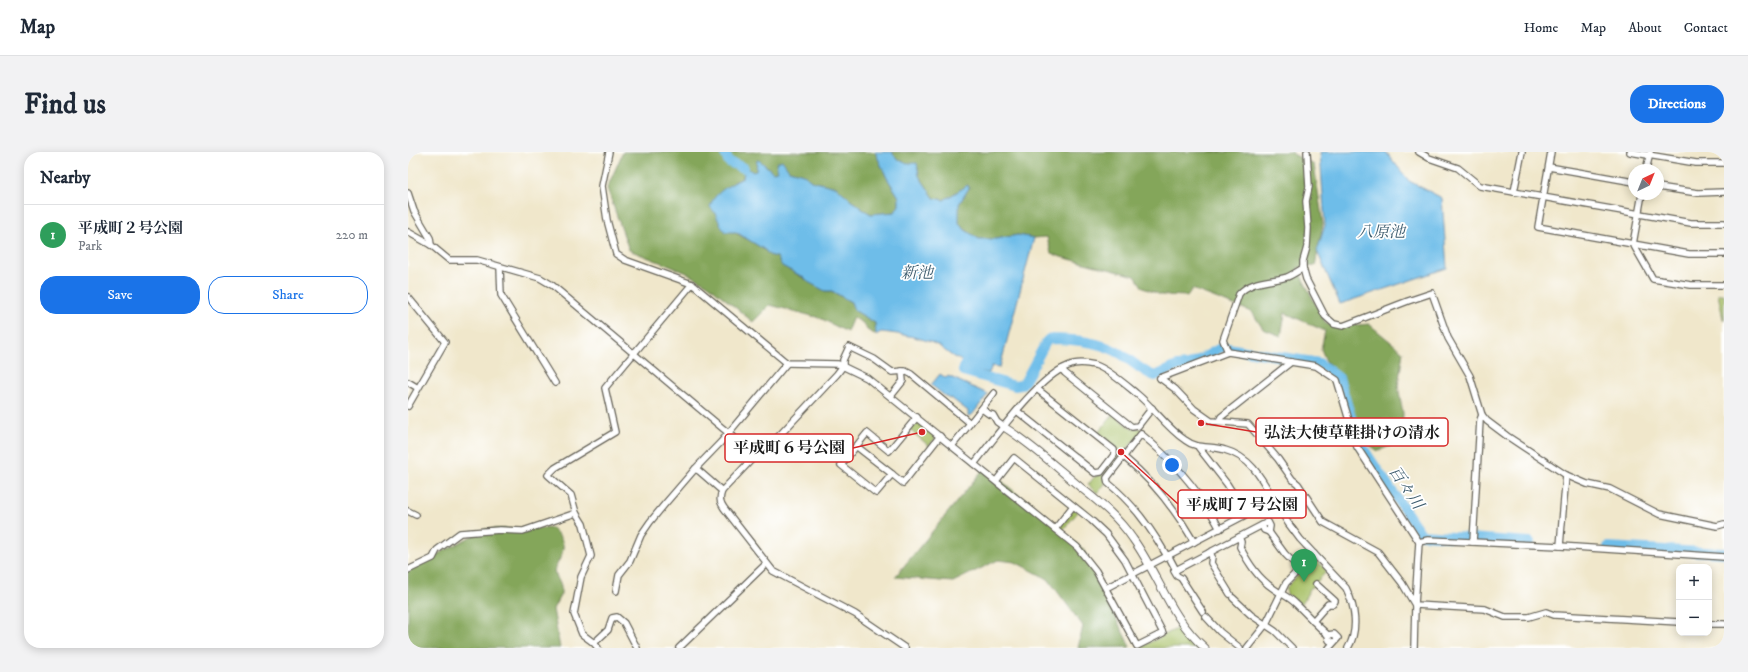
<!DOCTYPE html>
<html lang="en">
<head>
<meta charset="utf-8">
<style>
	body { margin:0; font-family:"IM FELL DW Pica","Noto Serif JP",serif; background:#f2f2f3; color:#1f2937 }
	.controls { position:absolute; right:12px; bottom:12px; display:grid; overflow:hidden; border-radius:8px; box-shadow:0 2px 10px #0003 }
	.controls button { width:36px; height:36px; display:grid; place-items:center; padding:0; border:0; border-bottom:1px solid #e0e1e3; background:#fff; color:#1f2937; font:20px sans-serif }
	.compass { position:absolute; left:1220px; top:12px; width:36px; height:36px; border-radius:50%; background:#fff; box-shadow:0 2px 10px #0003; rotate:43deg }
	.you { position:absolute; left:764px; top:313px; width:14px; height:14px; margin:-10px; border:3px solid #fff; border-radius:50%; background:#1a73e8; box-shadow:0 0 0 6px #1a73e833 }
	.badge { display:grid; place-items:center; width:26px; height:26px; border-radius:50%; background:#1a73e8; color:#fff; font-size:13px; font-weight:700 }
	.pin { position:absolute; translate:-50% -33px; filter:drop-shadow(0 1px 2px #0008) }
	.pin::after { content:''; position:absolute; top:21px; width:14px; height:12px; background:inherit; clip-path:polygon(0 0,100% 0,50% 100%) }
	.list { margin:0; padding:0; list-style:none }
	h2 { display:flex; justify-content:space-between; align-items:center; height:52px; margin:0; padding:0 16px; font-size:17px }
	h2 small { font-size:13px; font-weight:400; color:#747a83 }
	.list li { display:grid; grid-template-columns:26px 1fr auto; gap:12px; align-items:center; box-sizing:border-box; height:60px; padding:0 16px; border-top:1px solid #e0e1e3 }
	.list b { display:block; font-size:15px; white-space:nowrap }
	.list p { margin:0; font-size:13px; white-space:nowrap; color:#747a83 }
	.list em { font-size:13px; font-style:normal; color:#747a83 }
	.actions { display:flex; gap:8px; padding:12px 16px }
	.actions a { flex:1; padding:9px 0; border:1px solid #1a73e8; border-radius:16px; text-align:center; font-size:14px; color:#1a73e8 }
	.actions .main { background:#1a73e8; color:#fff }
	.map { position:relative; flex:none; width:1316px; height:496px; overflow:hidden; border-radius:16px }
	header { display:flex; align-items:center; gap:24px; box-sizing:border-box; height:56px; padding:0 20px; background:#fff; border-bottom:1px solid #e0e1e3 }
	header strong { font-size:19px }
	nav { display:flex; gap:22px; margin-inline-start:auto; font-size:14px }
	.intro { display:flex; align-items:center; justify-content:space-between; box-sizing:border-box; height:96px; padding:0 24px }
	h1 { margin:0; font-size:28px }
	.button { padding:10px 18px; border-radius:16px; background:#1a73e8; color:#fff; font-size:14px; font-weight:700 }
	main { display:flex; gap:24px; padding:0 24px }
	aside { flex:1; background:#fff; border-radius:16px; box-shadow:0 2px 10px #0003 }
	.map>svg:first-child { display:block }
	.green { fill:#a6bf64; stroke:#616e40 }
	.forest { fill:#84a65a; stroke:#50613b }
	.water { fill:#6ebde9; stroke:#456c82 }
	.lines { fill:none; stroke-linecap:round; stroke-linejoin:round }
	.river { stroke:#6ebde9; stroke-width:10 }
	.minor-casing { stroke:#666359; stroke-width:8 }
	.tertiary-casing { stroke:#666359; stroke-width:9 }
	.minor { stroke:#fff; stroke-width:5.5 }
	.tertiary { stroke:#fff; stroke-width:7 }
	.labels { text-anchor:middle; stroke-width:3.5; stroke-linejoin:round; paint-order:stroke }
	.water-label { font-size:16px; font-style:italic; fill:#3d5c6e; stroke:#fff }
	.leader { fill:none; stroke:#d62828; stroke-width:1.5 }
	.callout-dot { fill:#d62828; stroke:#fff; stroke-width:1.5 }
	.callout { fill:#fff; stroke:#d62828; stroke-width:1.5 }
	.callout-label { font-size:16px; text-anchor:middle; font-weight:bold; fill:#1c1c1c }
</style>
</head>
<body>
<header>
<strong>Map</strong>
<nav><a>Home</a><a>Map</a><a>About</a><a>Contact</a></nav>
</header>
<div class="intro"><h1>Find us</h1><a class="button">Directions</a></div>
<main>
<aside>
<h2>Nearby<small></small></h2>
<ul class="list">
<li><span class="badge" style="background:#2e9e5b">1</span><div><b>平成町２号公園</b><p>Park</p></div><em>220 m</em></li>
</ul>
<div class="actions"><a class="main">Save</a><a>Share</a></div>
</aside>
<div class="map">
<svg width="1316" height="496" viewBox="0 0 1316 496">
	<rect width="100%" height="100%" fill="#fff"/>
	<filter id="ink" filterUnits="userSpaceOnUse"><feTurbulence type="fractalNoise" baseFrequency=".025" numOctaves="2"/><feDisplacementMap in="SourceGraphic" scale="8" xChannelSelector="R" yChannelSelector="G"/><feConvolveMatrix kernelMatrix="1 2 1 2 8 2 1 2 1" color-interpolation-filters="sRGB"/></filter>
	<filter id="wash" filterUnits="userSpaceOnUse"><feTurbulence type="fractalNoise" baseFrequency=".012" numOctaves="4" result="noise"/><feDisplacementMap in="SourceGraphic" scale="16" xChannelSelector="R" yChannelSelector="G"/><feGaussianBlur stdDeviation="0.9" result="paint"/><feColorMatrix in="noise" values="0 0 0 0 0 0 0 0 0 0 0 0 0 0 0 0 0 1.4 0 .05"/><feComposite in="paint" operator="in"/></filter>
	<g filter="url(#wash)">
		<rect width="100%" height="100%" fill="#f0e7cb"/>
		<g class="green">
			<polygon points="1310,142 1316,142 1316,168 1315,167"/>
			<polygon points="705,262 724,277 732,276 734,279 696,325 697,332 689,341 680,333 687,324 694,323 709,304 708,296 690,281"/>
			<polygon points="508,270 511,270 527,283 527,287 521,294 502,278"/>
			<polygon points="666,356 670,360 653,380 649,377"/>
			<polygon points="908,408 919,419 902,437 893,453 879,442 878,436 904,409"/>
			<polygon points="772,475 792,496 731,496"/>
		</g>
		<g class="forest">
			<path d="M215 0H467L479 26 491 45V53L488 60 463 62 454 57 428 35 403 29 395 22 381 18 365 20 352 9 348 19 345 20 335 13 336 20 335 26 326 30 308 60C313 81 349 87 361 103L369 105 375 114 417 139H423L443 150 446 158 467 171 468 183 459 178 456 172 445 165 439 180 412 166 362 153 345 170 300 133 279 121 221 98 199 36Z"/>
			<path d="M484 0H884L885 2 906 13 915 72 907 114 889 116 917 170 926 175 961 172 995 200 990 234 995 261 994 289 970 299 954 288 942 274 933 226 918 209 913 197 917 179 877 161 873 184 855 177 844 160 784 137 779 144 753 143 735 136 727 124 653 105 643 101 639 85 626 86 610 83 588 87H571L566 85 551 71 550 56 551 52 561 36 560 33 536 48 526 46 511 24 510 16C501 10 490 11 484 0Z"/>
			<polygon points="577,315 675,397 722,495 670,496 675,474 640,427 607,410 590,408 545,430 487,425"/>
			<path d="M144 376C162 393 155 399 146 419L153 434V442L145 457 152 496H0V415L9 413 77 377Z"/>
		</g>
		<g class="water">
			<path d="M467 0H484C489 10 499 12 509 11L511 24 526 46 536 48 560 33 561 36 551 52V71L557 78 571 87H588L610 83 626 86 592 215 584 214 581 221 553 216 555 209C545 206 539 200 531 194 514 185 492 182 473 180L468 183 467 171 446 158 443 150 424 139H417L400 130 395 125 374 114 369 105 361 103 357 98 328 80H317C310 72 310 62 302 55 305 41 323 32 335 26L336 20 322 14 325 10 335 13 345 20 348 19 349 8 352 9 365 20 370 19 368 11 374 8 381 18 395 22 403 29 428 35 454 57 463 62 487 60 491 53V45L479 26Z"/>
			<polygon points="912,0 978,0 1001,29 1034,46 1039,116 932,152 909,99 917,73"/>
			<polygon points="532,222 538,226 540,224 580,242 564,263 560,264 560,259 543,246 541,247 523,233"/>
		</g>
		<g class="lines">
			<g class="river">
				<polyline points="316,0 321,10 336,16"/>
				<path d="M560 204 555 219 607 234 613 233 617 229 638 190 641 187C665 187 692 189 713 202 724 209 734 220 747 224L769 214 780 213 789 209 814 195 911 211 931 226 949 285 961 305 1014 383 1122 390"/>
				<polyline points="1200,395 1316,401"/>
			</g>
		</g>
	</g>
	<g filter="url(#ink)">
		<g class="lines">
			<defs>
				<g id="minor">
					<polyline points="201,0 194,34 199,68 208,102 217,108 284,132 379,211 430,212 459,226 669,395 688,419 729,494 755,481 717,408 698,382 683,368 606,306 588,329"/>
					<polyline points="899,0 901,35 898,49 900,76 899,95 895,109 895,116 898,127 917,164 926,172 935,174 1000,149 1024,141 1040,186 1062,224 1074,263 1079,269 1099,284 1158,323 1179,332 1202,337 1251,362 1309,374 1316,372"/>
					<polyline points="1011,0 1021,6 1050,16 1072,34 1283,71 1316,71"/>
					<polyline points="1143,0 1130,75 1281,102 1316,102"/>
					<polyline points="1222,0 1288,11 1316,11"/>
					<polyline points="1141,15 1226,30"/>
					<polyline points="1238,18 1242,1"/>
					<polyline points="1250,35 1290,41 1316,40"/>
					<polyline points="1106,40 1114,0"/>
					<polyline points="0,41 6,59 22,86 23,93"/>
					<polyline points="1234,42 1225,92 1245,127 1283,133 1316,133"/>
					<polyline points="0,80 23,93 41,108 69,108 132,126 144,133 343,300 345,306"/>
					<polyline points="92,115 93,143 147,231"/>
					<polyline points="0,145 37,190 0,254"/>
					<path d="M820 200 815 188 831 142C843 128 863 130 879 125 884 123 890 119 895 116"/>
					<polyline points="654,217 657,221 724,275 730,274 744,256"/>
					<polyline points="752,226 767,237 786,257 803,269 840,272 870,307 884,327 890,332 915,370 970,400 994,431 1007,453 1077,457 1097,465 1121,465 1138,460 1146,463 1271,470"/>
					<polyline points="752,226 820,200 908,214 929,228 949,295 1011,390 1007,453 1006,496"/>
					<polyline points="0,230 10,236"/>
					<polyline points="483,244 495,229 494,219"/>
					<polyline points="574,257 581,262 585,263 589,270 596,275"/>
					<polyline points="609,259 687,321 693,320 706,303 706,298 629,237"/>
					<polyline points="509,265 481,299 459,281 433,313 468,341 484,322 495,331 532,284"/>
					<polyline points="811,269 813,265 883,210"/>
					<polyline points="448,294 484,322"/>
					<polyline points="544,294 586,241"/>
					<polyline points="791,296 819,332 838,362"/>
					<path d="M716 305C745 329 767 357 786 390"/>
					<path d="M566 312C587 286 630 225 660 214 668 210 678 211 687 213 700 217 718 233 729 242 746 256 759 276 777 288 790 298 803 293 817 298 843 305 854 327 866 348L698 436"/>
					<polyline points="287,317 291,319 314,339"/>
					<path d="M866 348 880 371 892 387 938 436C947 454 951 478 940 496"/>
					<polyline points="0,359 8,363"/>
					<polyline points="647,377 665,354"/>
					<polyline points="861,380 877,402 891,416"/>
					<path d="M831 385 833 390 832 395C841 412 850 426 866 437 873 442 881 445 887 451 898 461 908 473 920 483"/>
					<polyline points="1011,390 1020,388 1152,394 1316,405"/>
					<polyline points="1065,390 1072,268 1074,263"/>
					<polyline points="1152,394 1158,323"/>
					<polyline points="802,400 804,405 803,411 822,442"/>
					<polyline points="760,403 768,418"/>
					<path d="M759 404C743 376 725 351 700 331L699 326 733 282C766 309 792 339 812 377"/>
					<polyline points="0,418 25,406 29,398 52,381 92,378 115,379 168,361"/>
					<polyline points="208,439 211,423 222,409 233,383 242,370 256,353 287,317 313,290 379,211"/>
					<polyline points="825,446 843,463 867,479 884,496"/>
					<polyline points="795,460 773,426 769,424 766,419 860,370 862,374 861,380 856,378 854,373"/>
					<polyline points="798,465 812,480 832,496"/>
					<polyline points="905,469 920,452 925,452 927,449 908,432"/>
					<polyline points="1301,472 1316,472"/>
					<polyline points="186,491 200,478 204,466 209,465 216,471 229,496"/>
					<polyline points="190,496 186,491 174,482 166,462 173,425 183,404 175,372 168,361 163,343 140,323 147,316 207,280 197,236 284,132"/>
					<polyline points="271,496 358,412"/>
					<path d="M497 496 447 462 365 419 316 356C312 350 311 347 314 339L345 306 354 302 429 222 435 214V208L441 195 466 207 484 220 497 219 503 222 562 271"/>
					<polyline points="839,496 858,472 878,431 906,402"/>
					<polyline points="921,496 930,486 926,482 920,483 921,488 925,491"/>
				</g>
				<path id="tertiary" d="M596 275C623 292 647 314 671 334 691 350 710 365 725 387 751 423 762 466 797 496"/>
			</defs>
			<use href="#minor" class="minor-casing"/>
			<use href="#tertiary" class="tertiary-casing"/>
			<use href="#minor" class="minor"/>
			<use href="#tertiary" class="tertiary"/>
		</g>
	</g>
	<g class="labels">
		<g class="water-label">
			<text x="973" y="85">八原池</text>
			<text x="509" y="126">新池</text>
			<text transform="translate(999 335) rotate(56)" y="6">百々川</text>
		</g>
	</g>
	<path class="leader" d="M793 271L848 280M514 280L445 296M713 300L770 352"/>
	<g class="callout-dot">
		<circle cx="793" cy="271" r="4"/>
		<circle cx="514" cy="280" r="4"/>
		<circle cx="713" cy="300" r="4"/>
	</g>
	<g class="callout">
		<rect x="848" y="266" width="192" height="28" rx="4"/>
		<rect x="317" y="282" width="128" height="28" rx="4"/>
		<rect x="770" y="338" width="128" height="28" rx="4"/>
	</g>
	<g class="callout-label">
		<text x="944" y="286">弘法大使草鞋掛けの清水</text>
		<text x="381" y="301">平成町６号公園</text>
		<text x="834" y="358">平成町７号公園</text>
	</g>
</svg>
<div class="controls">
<button>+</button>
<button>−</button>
</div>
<svg class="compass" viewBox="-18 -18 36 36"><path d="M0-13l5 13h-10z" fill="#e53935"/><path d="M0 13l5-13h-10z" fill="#747a83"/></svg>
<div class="you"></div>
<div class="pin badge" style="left:896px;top:430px;background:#2e9e5b">1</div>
</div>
</main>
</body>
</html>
